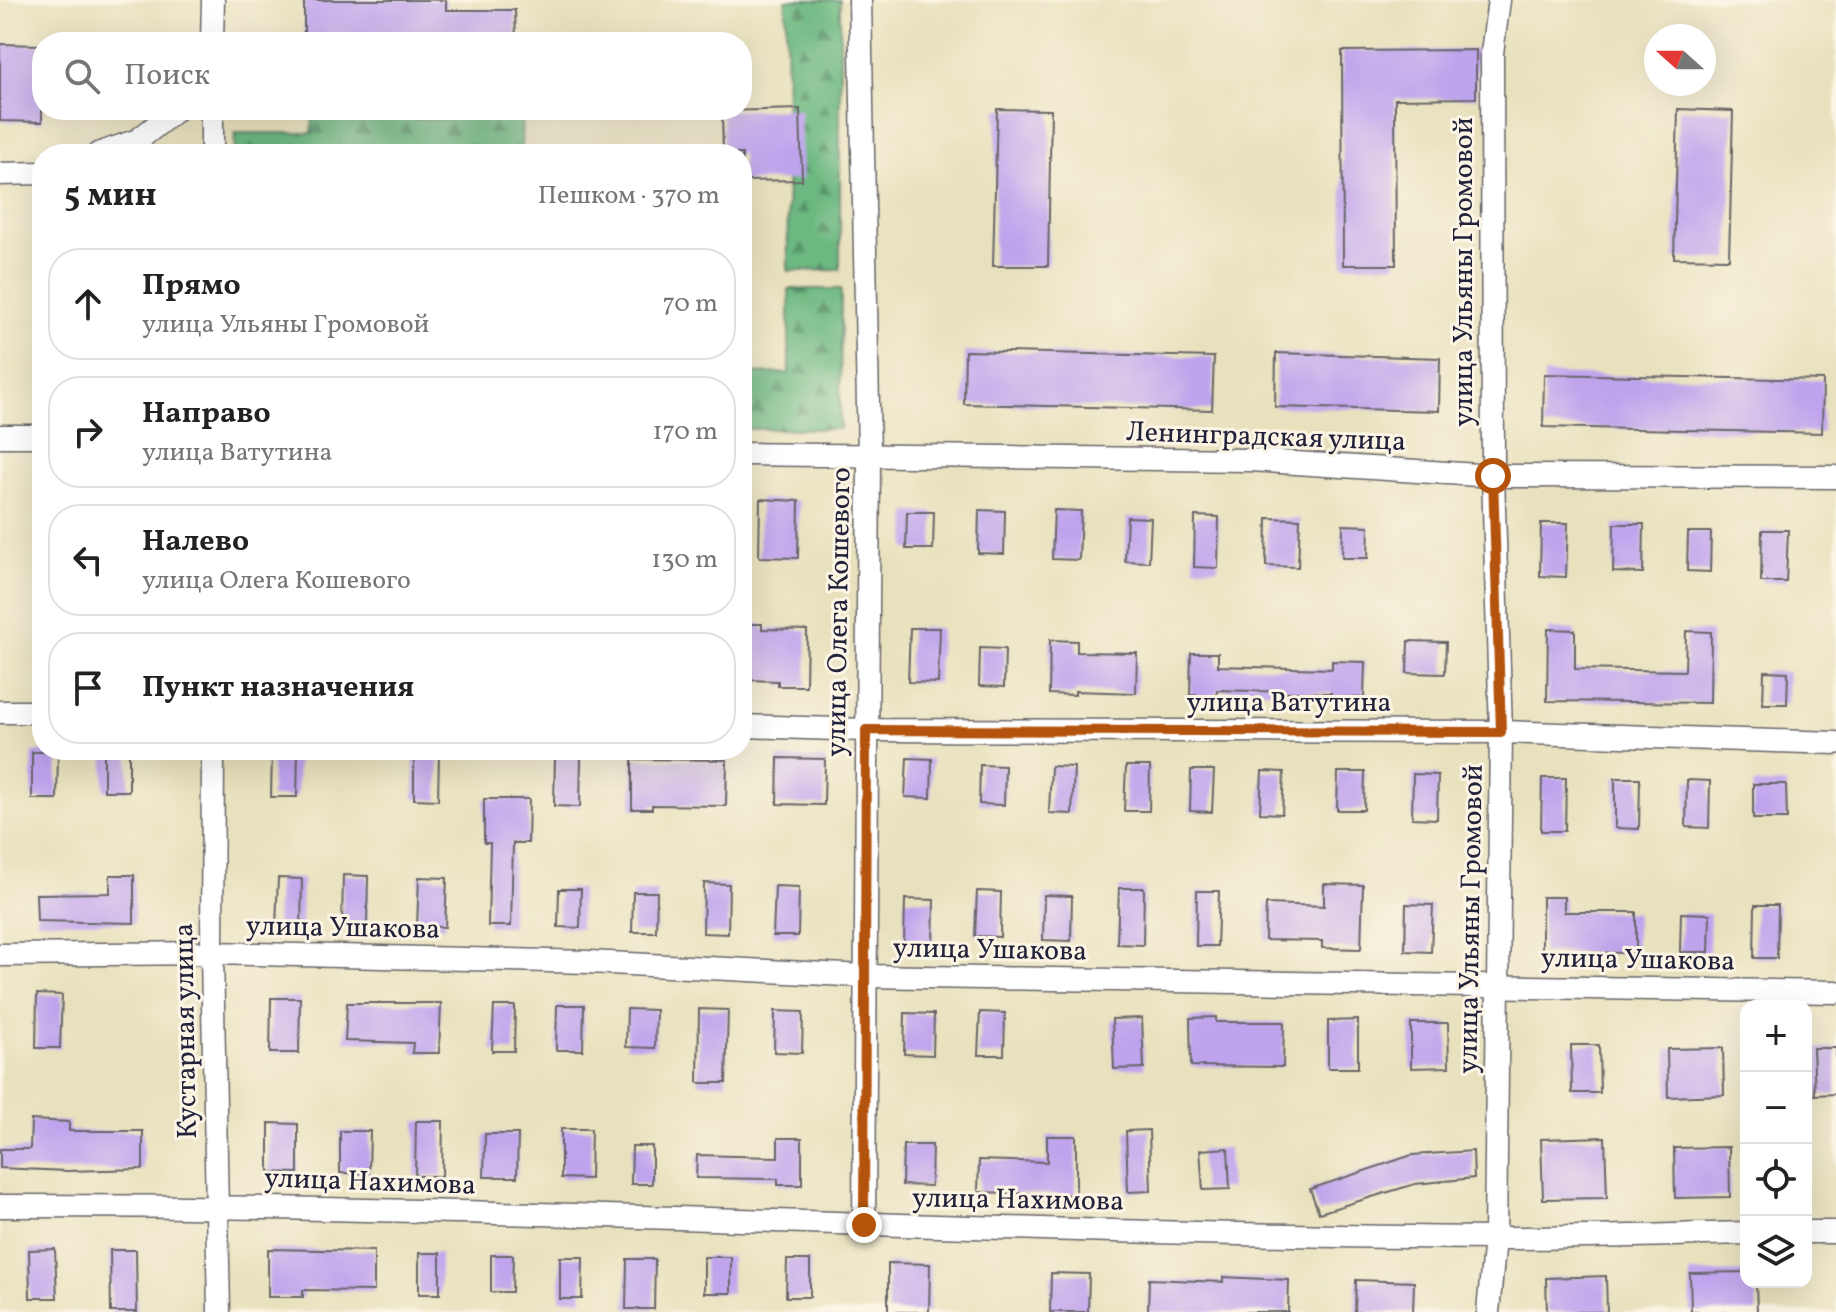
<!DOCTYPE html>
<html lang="ru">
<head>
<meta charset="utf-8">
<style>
	body { margin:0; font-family:Vollkorn,serif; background:#f2f2f2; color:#222 }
	.controls { position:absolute; right:24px; bottom:24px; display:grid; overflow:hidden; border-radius:16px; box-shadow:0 8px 32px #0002 }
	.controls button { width:72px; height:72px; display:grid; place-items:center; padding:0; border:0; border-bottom:2px solid #e0e0e0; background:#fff; color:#222; font:40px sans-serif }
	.compass { position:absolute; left:1644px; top:24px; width:72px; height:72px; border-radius:50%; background:#fff; box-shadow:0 8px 32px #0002; rotate:291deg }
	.stop { position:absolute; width:24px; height:24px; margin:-18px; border:6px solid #b45309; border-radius:50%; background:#fff }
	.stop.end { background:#b45309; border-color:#fff; box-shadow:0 2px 8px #0008 }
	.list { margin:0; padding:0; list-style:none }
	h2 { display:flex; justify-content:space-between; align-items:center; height:104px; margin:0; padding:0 32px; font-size:34px }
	h2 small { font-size:26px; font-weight:400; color:#767676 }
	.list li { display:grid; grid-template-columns:52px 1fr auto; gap:24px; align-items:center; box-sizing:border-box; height:112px; margin:0 16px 16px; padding:0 16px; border:2px solid #e0e0e0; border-radius:32px }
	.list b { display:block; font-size:30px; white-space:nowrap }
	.list p { margin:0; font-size:26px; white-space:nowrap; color:#767676 }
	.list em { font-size:26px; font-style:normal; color:#767676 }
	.icon { flex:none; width:44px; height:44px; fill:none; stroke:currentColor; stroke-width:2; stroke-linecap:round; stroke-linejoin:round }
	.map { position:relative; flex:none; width:1836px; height:1312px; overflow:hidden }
	.search { position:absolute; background:#fff; box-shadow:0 8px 32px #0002; left:32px; top:32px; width:720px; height:88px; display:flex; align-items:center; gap:20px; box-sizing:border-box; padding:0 28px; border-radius:32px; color:#767676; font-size:30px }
	.panel { position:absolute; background:#fff; box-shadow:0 8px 32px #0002; left:32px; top:144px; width:720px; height:616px; border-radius:32px }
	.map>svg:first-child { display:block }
	.forest { fill:url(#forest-firs); stroke:#476d5e; stroke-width:2 }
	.building { fill:#bea3ed }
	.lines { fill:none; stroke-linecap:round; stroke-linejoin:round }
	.street-casing { stroke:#676568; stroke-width:25 }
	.street { stroke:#fff; stroke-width:22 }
	.route { stroke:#b45309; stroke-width:10 }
	.labels { text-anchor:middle; stroke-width:6; stroke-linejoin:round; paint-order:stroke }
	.street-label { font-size:28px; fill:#22223b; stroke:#fcf5e5 }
</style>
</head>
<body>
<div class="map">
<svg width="1836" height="1312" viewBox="0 0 1836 1312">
	<defs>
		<pattern id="forest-firs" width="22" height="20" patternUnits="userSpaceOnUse" patternTransform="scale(2)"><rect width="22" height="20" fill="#6cb880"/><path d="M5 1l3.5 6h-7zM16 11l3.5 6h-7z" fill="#58956a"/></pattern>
	</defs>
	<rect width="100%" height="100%" fill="#fcf5e5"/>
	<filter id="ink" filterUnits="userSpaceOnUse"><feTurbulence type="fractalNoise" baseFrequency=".0125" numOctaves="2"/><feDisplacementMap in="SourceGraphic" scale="16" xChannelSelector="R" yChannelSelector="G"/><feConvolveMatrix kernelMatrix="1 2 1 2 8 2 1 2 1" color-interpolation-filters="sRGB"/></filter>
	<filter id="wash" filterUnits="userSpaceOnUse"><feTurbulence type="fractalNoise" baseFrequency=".006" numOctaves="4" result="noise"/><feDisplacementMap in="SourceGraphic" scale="32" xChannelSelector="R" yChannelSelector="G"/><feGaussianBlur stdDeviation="1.8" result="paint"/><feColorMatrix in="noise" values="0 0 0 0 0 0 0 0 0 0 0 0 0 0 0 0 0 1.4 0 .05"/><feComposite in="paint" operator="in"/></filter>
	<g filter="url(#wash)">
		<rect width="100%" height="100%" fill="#e8e1bd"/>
		<g class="forest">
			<polygon points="786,0 840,0 840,270 788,271"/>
			<polygon points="454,110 522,110 521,154 234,154 235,133 312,133 313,118 453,119"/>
			<polygon points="789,289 841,289 840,429 742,429 742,374 789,373"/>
		</g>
		<g id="blocks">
			<g class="building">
				<polygon points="304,0 446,0 446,10 515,10 516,42 304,42"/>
				<polygon points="0,44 42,45 42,122 0,121"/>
				<polygon points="1476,50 1476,98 1395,99 1396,265 1343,265 1342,51"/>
				<polygon points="800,109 802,180 742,181 742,154 723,154 722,111"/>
				<polygon points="997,109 1051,110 1048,266 993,266"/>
				<polygon points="1678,109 1733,111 1729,259 1674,258"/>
				<polygon points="965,351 1214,357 1212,410 964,404"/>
				<polygon points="1276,353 1440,358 1439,411 1275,407"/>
				<polygon points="1544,374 1823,380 1822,433 1543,427"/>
				<polygon points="760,499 799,501 798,558 759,557"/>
				<polygon points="979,510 1005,511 1004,554 978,553"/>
				<polygon points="1054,510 1081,511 1079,560 1052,559"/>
				<polygon points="907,512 934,512 933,549 906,549"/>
				<polygon points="1195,516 1219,517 1218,568 1194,567"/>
				<polygon points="1127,517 1151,518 1149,562 1125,561"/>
				<polygon points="1267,518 1300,519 1298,567 1266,566"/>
				<polygon points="1541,523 1568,523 1566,577 1540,576"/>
				<polygon points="1614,524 1644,524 1643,573 1613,572"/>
				<polygon points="1343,525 1369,526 1368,558 1342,558"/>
				<polygon points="1762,530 1788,530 1786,582 1761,582"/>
				<polygon points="1688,532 1711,532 1710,572 1687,571"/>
				<polygon points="742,624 762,624 762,629 807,630 806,686 778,686 778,681 742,680"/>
				<polygon points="910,628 940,628 938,683 908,682"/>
				<polygon points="1548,629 1575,630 1575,669 1685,671 1686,631 1711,632 1710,703 1547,701"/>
				<polygon points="1050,640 1077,641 1077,652 1137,653 1136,693 1075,691 1075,695 1049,694"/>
				<polygon points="1408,641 1446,642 1445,674 1407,673"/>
				<polygon points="980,648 1005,649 1004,687 979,686"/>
				<polygon points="1191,653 1218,653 1218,666 1332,669 1332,661 1365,662 1364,698 1331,697 1331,693 1217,690 1217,696 1190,695"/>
				<polygon points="1764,671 1788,672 1787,704 1763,704"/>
				<rect x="104" y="750" width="25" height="41"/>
				<polygon points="272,750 298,750 297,797 271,797"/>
				<polygon points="32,752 58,752 57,799 32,799"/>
				<polygon points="414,754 439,754 438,800 414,799"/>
				<polygon points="555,756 581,757 580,807 554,806"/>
				<polygon points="778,758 825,759 824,805 777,804"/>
				<polygon points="907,758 932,759 931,798 905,797"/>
				<polygon points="632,759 727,760 726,806 652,805 652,809 632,809"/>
				<polygon points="980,765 1005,766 1004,805 979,804"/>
				<polygon points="1051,766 1074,767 1072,814 1049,813"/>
				<polygon points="1126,766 1150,766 1149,811 1124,811"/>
				<polygon points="1191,770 1214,770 1212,812 1190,811"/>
				<polygon points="1262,771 1284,772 1282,814 1260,813"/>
				<polygon points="1338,772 1365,772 1364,810 1337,810"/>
				<polygon points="1413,774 1438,775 1437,819 1412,818"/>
				<polygon points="1542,778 1566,778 1565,831 1541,831"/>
				<polygon points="1615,778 1640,778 1639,829 1615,828"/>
				<polygon points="1687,780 1710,781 1709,828 1686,827"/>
				<polygon points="1753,784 1786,784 1787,819 1753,819"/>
				<polygon points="484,799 529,799 528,843 513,843 511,926 488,926 490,843 484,843"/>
				<polygon points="110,875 134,875 134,923 37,921 36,894 110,893"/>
				<polygon points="343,875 368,876 367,925 342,925"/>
				<polygon points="419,877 447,878 445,927 417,926"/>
				<polygon points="278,878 302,879 301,928 276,927"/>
				<polygon points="704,883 729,884 728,934 703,933"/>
				<polygon points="1324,884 1363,885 1361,949 1322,948 1322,941 1265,940 1266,904 1324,906"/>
				<polygon points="775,886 799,887 798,936 773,936"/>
				<polygon points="1119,888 1144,888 1143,945 1117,944"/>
				<polygon points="559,889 581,889 580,928 558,927"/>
				<polygon points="977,891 1001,892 1000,937 975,936"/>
				<polygon points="1197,891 1219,891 1217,946 1196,946"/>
				<polygon points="633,892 657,892 656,932 632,932"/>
				<polygon points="1044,895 1072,896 1071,941 1043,940"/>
				<polygon points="1542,897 1564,897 1564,912 1636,912 1636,953 1542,952"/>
				<polygon points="905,899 934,900 933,944 904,943"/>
				<polygon points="1406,904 1433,905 1431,952 1405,951"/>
				<polygon points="1755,905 1778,905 1777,958 1754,958"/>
				<polygon points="1681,913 1710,914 1709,952 1680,952"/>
				<polygon points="37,994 62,995 60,1048 36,1048"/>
				<polygon points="271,998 300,998 299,1053 270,1053"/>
				<polygon points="347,1003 441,1003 439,1053 412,1053 413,1043 345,1041"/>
				<polygon points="557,1005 584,1005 583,1050 556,1050"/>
				<polygon points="494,1006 515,1006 514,1051 492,1051"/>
				<polygon points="627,1009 656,1010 655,1048 626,1047"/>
				<polygon points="699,1009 728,1010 726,1083 698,1083"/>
				<polygon points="775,1011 803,1012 802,1053 774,1052"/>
				<polygon points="980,1012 1005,1013 1004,1055 978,1055"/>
				<polygon points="905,1013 934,1014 933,1055 904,1054"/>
				<polygon points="1216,1017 1216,1022 1284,1022 1283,1067 1191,1066 1190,1018"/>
				<polygon points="1142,1018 1144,1068 1114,1069 1112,1019"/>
				<polygon points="1358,1020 1358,1068 1328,1068 1328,1021"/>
				<polygon points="1411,1023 1448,1023 1449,1067 1411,1068"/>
				<polygon points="1571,1045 1599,1045 1600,1093 1572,1093"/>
				<polygon points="1723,1048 1724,1095 1668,1097 1667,1049"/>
				<polygon points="1813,1048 1836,1048 1836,1094 1815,1095"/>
				<polygon points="31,1120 69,1122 69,1131 143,1131 143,1169 67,1171 0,1168 0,1149 30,1149"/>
				<polygon points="416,1121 443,1121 442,1176 415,1176"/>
				<polygon points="269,1123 298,1124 298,1173 269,1172"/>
				<polygon points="561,1129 591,1129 590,1179 561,1178"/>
				<polygon points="1149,1130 1151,1191 1128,1192 1126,1131"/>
				<polygon points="340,1131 370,1131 369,1173 340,1173"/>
				<polygon points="485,1134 518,1134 517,1177 484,1177"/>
				<polygon points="1047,1136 1076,1136 1076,1195 978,1192 979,1160 1047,1162"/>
				<polygon points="1605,1137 1607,1198 1543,1199 1541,1139"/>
				<polygon points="778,1138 802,1138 802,1185 778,1185 778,1179 696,1178 697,1155 778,1157"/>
				<polygon points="903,1145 932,1145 931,1186 902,1185"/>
				<polygon points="632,1146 652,1146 652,1184 631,1184"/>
				<polygon points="1729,1147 1730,1197 1675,1198 1674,1148"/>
				<polygon points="1228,1148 1230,1189 1203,1190 1200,1150"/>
				<polygon points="1473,1151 1474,1178 1415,1184 1319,1213 1310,1189 1412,1155"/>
				<polygon points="55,1249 57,1298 30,1298 29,1250"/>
				<polygon points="268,1249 374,1251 374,1291 303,1290 303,1297 268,1297"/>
				<polygon points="110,1250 136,1250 137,1312 111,1312"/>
				<rect x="419" y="1253" width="21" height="41"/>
				<polygon points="491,1255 513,1255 512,1292 491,1292"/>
				<polygon points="560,1257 583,1257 582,1299 560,1299"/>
				<rect x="704" y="1257" width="27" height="36"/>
				<polygon points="627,1259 655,1259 654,1309 626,1309"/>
				<polygon points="787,1260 810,1260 810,1297 786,1297"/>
				<polygon points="888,1263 930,1264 929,1312 888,1312"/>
				<polygon points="1746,1272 1746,1282 1756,1282 1757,1312 1691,1312 1690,1273"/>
				<polygon points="1051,1273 1089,1274 1088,1312 1050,1312"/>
				<polygon points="1606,1276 1607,1312 1547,1312 1546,1278"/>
				<polygon points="1223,1277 1289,1280 1288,1312 1148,1312 1149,1279 1223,1282"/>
				<polygon points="1356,1280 1414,1282 1413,1312 1355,1312"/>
			</g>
		</g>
	</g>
	<g filter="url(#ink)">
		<use href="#blocks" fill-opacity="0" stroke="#676568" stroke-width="2"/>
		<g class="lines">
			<defs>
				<g id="street">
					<polyline points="860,0 869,457 864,1225"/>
					<polyline points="212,42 213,0"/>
					<polyline points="98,154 138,140 176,110"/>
					<polyline points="212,154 212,110"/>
					<polyline points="0,174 42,173"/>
					<polyline points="0,436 42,436"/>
					<polyline points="742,454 1250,460 1493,476 1836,477"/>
					<polyline points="0,712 42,712"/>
					<polyline points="742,726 866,730 1501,732 1836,743"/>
					<polyline points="213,750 212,953 219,1312"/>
					<polyline points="0,955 212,953 589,962 865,976 1836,992"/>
					<path d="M0 1206C497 1205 994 1234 1492 1238 1576 1238 1661 1235 1746 1233"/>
					<polyline points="1806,1232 1836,1232"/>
					<polyline points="1488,1312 1495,1238 1501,732 1493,476 1492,53 1499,0"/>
				</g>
			</defs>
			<use href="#street" class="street-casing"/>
			<use href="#street" class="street"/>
		</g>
	</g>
	<g class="lines" filter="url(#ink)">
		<polyline class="route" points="864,1225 866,730 1501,732 1493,476"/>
	</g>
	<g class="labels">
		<g class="street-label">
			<text transform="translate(1462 272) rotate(-90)" y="10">улица Ульяны Громовой</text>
			<text transform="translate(1266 435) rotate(2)" y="10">Ленинградская улица</text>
			<text transform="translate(837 612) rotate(-89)" y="10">улица Олега Кошевого</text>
			<text x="1289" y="711">улица Ватутина</text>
			<text transform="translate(1469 919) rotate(-89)" y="10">улица Ульяны Громовой</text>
			<text transform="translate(343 926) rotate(1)" y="10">улица Ушакова</text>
			<text transform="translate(990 948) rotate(1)" y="10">улица Ушакова</text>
			<text transform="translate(1638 958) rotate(1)" y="10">улица Ушакова</text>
			<text transform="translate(184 1031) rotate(-91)" y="10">Кустарная улица</text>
			<text transform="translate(370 1180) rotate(2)" y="10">улица Нахимова</text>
			<text transform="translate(1018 1198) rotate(1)" y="10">улица Нахимова</text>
		</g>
	</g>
</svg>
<div class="controls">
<button>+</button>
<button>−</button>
<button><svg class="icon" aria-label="locate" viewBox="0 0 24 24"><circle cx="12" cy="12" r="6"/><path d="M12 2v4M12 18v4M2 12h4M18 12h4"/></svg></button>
<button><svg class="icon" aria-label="layers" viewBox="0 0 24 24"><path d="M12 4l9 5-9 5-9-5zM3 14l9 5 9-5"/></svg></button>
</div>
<svg class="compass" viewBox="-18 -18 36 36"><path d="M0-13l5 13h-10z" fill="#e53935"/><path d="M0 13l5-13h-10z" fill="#767676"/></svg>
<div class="stop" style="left:1493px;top:476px"></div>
<div class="stop end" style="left:864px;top:1225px"></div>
<div class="search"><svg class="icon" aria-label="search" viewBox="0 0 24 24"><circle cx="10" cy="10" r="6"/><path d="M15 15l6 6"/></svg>Поиск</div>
<section class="panel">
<h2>5 мин<small>Пешком · 370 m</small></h2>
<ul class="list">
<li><svg class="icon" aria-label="ahead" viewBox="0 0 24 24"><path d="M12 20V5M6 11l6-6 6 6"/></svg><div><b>Прямо</b><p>улица Ульяны Громовой</p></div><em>70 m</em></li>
<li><svg class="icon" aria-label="right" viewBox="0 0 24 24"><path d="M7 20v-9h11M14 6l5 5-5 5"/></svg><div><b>Направо</b><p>улица Ватутина</p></div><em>170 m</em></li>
<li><svg class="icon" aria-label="left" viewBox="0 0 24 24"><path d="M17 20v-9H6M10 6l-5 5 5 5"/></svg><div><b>Налево</b><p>улица Олега Кошевого</p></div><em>130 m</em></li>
<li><svg class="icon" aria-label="arrive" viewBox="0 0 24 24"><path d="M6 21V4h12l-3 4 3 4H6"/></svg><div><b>Пункт назначения</b></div></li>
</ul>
</section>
</div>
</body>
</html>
